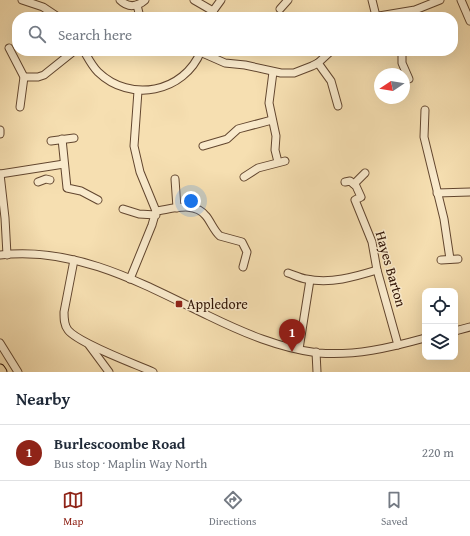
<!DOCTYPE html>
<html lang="en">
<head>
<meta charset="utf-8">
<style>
	body { margin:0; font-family:"Gentium Book Plus",serif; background:#f2f2f3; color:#1f2937 }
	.controls { position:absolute; right:12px; bottom:12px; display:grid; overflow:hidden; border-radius:8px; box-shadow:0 4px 16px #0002 }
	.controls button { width:36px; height:36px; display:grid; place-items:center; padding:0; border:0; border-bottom:1px solid #e0e1e3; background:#fff; color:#1f2937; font:20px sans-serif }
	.compass { position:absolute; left:374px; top:68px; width:36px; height:36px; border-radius:50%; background:#fff; box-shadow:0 4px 16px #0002; rotate:258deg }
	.you { position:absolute; left:191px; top:201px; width:14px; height:14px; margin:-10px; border:3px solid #fff; border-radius:50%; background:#1a73e8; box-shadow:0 0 0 6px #1a73e833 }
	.badge { display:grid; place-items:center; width:26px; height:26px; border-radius:50%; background:#8f2418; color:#fff; font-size:13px; font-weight:700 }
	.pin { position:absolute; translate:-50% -33px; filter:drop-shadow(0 1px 2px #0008) }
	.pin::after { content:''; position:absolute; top:21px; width:14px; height:12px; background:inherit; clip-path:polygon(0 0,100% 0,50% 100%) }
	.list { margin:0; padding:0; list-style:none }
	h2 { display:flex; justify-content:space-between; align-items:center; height:52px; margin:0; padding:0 16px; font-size:17px }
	h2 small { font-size:13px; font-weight:400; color:#747a83 }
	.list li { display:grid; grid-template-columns:26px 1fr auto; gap:12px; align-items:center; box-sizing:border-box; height:56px; padding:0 16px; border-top:1px solid #e0e1e3 }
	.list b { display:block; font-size:15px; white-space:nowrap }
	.list p { margin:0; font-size:13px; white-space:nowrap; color:#747a83 }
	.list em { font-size:13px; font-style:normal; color:#747a83 }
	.icon { flex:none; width:22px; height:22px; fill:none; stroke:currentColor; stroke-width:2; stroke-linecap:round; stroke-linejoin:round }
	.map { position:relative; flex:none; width:470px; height:372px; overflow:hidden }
	.search { position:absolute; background:#fff; box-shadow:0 4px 16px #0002; left:12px; right:12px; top:12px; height:44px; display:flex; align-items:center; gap:10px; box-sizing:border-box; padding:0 14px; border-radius:16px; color:#747a83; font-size:15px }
	.sheet { height:108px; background:#fff }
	nav { display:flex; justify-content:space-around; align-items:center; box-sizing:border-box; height:56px; border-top:1px solid #e0e1e3; background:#fff; font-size:11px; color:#747a83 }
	nav a { display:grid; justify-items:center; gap:2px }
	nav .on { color:#8f2418 }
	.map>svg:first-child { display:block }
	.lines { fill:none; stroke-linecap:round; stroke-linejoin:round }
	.minor-casing { stroke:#62462f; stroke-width:9 }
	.major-casing { stroke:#301304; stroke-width:11 }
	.minor { stroke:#f9eacc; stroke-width:7 }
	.major { stroke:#f6dfb1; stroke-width:9 }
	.poi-dot { fill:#8f2418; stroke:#f9eacc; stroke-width:1.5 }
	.labels { text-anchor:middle; stroke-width:3; stroke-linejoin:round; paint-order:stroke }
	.street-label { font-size:14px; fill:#301304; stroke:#f9eacc }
	.poi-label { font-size:14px; fill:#301304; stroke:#f9eacc; text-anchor:start }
</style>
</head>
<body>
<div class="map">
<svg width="470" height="372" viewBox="0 0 470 372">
	<rect width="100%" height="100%" fill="#f6dfb1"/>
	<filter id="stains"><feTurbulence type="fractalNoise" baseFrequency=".005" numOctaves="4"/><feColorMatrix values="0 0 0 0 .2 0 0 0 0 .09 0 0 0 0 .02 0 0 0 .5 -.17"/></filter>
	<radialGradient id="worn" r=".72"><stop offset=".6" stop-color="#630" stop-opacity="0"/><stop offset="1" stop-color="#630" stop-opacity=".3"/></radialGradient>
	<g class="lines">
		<defs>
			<g id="minor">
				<polyline points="22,0 43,7 58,17"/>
				<path d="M120 0C128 8 137 7 145 0"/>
				<polyline points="194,0 213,11"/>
				<polyline points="372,0 376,16"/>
				<polyline points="461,0 470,21"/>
				<polyline points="137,5 140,17"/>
				<polyline points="280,9 288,0"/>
				<polyline points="211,17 213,11 221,0"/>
				<polyline points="373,17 415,10 440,0"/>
				<polyline points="9,48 24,77 20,107"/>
				<path d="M84 51C88 58 92 66 98 72 130 103 184 93 201 51"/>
				<polyline points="402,51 402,63 409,79"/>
				<polyline points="200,52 225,63 245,65 281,73 294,73 312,66 318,63 331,51"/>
				<polyline points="318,63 331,81 338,106"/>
				<polyline points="273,72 269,103 276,136 275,150 278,162"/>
				<polyline points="24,77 38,77 44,75 74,51"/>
				<polyline points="425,110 424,137 444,219 450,259"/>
				<polyline points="0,130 0,134"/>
				<polyline points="62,139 67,188 81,191 98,200"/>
				<polyline points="51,141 74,138"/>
				<polyline points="203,146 227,139 238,129 272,120"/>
				<polyline points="0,174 5,218 7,255"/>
				<polyline points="0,174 64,164"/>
				<polyline points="244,177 258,168 285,161"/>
				<polyline points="175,179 177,208"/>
				<polyline points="38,182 46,179 50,180"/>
				<polyline points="345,182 350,181 356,186 361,197 355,200 372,242 377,270 398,345"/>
				<polyline points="354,184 365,173"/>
				<polyline points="437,193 470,192"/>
				<polyline points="123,209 139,214 156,215"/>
				<path d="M156 211C172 209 195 201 206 216 211 222 214 231 220 236L242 242 247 252 243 267"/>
				<path d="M0 255C76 246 143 284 209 316 244 333 279 348 318 353 355 356 389 348 425 338"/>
				<path d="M74 260 64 312C64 319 64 325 68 330 78 343 135 364 153 372"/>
				<polyline points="441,260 458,259"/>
				<path d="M288 273C294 275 300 278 306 279 331 284 354 277 377 270"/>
				<polyline points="130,279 152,225 156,211 140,172 134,146 138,91"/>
				<polyline points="455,331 470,327"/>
				<polyline points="0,343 18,372"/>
				<polyline points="89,345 109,372"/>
				<polyline points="299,349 310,280"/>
				<polyline points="316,352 317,372"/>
			</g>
			<polyline id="major" points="0,369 2,372"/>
		</defs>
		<use href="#minor" class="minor-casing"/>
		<use href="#major" class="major-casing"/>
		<use href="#minor" class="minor"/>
		<use href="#major" class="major"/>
	</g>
	<rect class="poi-dot" x="175" y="300" width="8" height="8" rx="2"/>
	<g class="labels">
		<g class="street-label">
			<text transform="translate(391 269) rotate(74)" y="5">Hayes Barton</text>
		</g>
		<g class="poi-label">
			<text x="187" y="309">Appledore</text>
		</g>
	</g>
	<rect width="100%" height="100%" filter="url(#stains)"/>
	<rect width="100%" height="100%" fill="url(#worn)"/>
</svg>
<div class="controls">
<button><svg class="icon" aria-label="locate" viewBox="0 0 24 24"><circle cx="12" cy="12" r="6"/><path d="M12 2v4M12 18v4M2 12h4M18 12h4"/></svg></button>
<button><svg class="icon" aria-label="layers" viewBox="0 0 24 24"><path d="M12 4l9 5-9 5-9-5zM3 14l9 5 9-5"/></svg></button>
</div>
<svg class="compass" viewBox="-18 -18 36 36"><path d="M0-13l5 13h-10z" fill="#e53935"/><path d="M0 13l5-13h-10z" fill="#747a83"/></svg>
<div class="you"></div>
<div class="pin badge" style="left:292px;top:352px">1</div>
<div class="search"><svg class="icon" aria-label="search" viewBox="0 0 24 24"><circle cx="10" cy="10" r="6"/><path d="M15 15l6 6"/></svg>Search here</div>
</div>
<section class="sheet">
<h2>Nearby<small></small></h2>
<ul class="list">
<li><span class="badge">1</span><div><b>Burlescoombe Road</b><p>Bus stop · Maplin Way North</p></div><em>220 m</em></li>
</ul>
</section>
<nav>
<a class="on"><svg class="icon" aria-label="map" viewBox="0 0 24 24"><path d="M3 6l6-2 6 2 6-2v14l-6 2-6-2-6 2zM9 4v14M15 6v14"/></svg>Map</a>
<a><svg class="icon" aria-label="directions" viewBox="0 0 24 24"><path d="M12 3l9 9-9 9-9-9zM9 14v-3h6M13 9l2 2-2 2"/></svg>Directions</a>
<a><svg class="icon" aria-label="saved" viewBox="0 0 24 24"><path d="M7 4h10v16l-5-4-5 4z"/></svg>Saved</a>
</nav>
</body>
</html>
